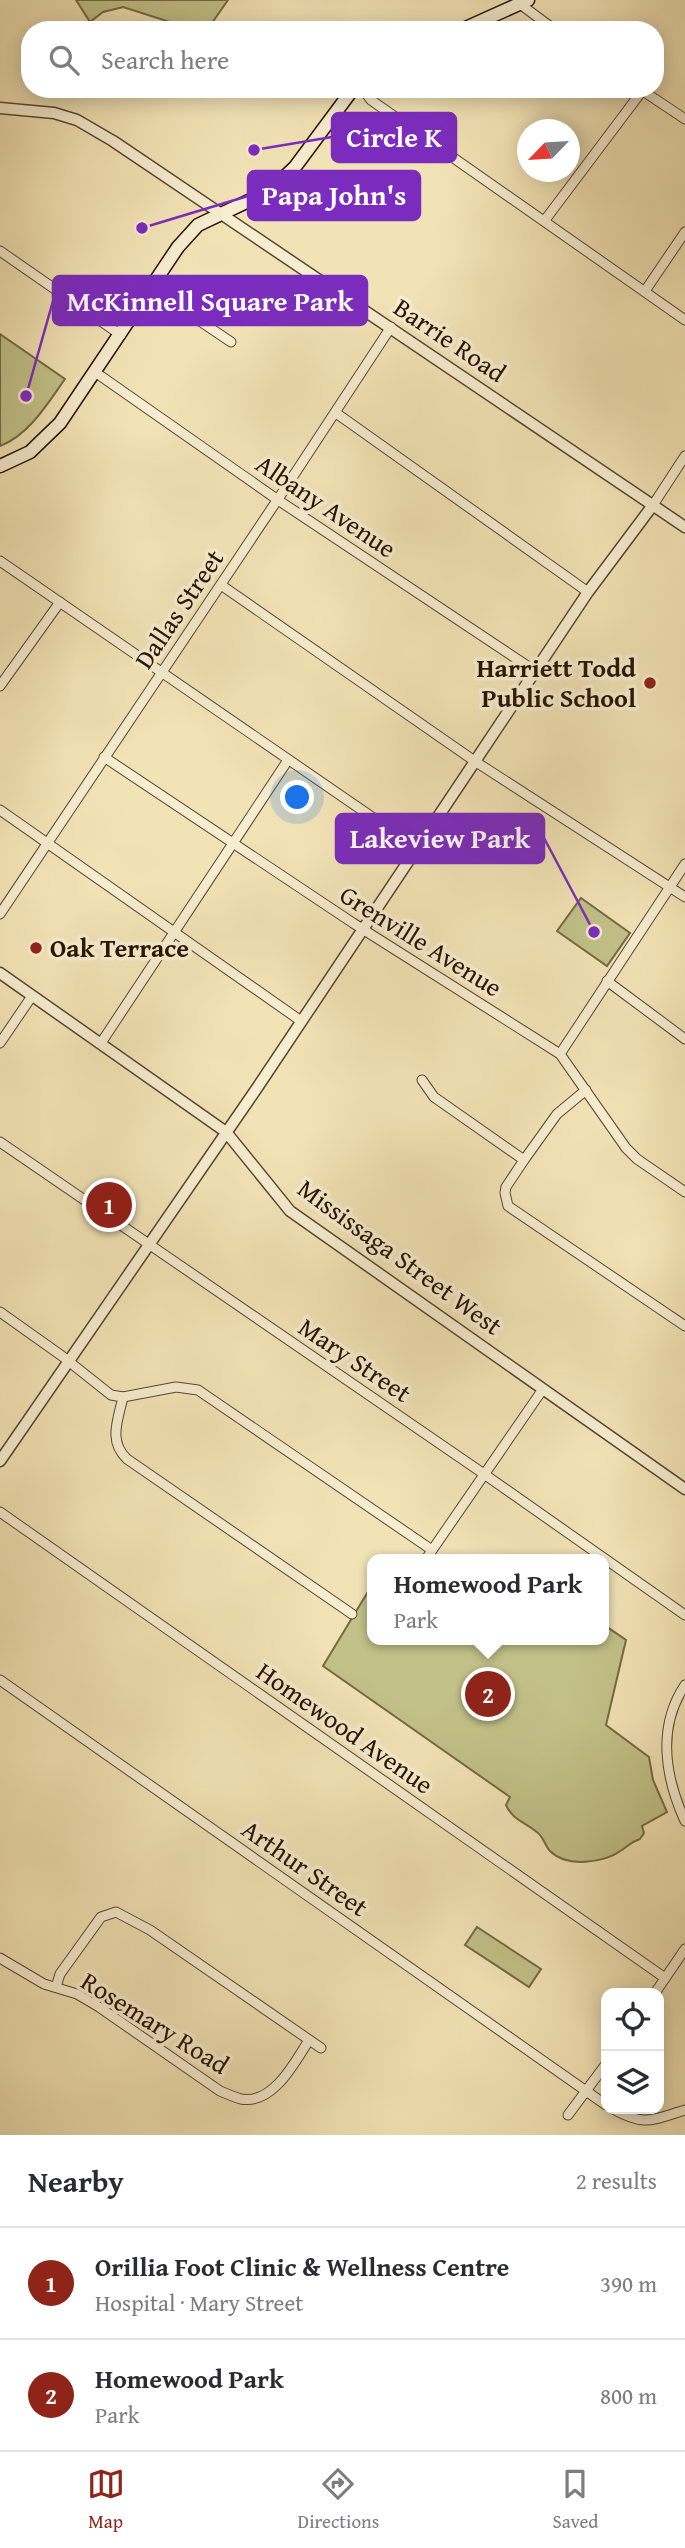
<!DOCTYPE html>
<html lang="en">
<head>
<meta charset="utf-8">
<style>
	body { margin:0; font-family:"Gentium Book Plus",serif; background:#f7f7f7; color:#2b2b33 }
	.controls { position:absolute; right:21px; bottom:21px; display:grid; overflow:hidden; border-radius:14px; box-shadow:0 4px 18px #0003 }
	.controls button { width:63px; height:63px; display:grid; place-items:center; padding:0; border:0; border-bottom:2px solid #e1e1e2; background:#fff; color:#2b2b33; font:35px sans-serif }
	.compass { position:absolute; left:517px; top:119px; width:63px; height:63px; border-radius:50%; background:#fff; box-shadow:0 4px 18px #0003; rotate:245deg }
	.you { position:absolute; left:298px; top:798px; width:24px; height:24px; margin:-18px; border:5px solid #fff; border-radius:50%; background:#1a73e8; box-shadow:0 0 0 10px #1a73e833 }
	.badge { display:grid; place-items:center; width:46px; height:46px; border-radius:50%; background:#8f2418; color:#fff; font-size:23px; font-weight:700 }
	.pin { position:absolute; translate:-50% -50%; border:4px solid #fff; box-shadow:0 2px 7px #0006 }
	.popup { position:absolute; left:367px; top:1554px; width:242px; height:91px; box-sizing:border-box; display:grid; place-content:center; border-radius:14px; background:#fff; filter:drop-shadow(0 2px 5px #0005); font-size:23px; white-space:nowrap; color:#7c7c81 }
	.popup b { font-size:26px; color:#2b2b33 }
	.popup::after { content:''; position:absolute; left:50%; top:100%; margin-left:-14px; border:14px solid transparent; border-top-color:#fff }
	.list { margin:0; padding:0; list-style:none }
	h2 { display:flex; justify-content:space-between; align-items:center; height:91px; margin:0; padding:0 28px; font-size:30px }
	h2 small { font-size:23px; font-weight:400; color:#7c7c81 }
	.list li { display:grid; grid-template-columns:46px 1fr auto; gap:21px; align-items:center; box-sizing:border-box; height:112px; padding:0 28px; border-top:2px solid #e1e1e2 }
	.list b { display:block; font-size:26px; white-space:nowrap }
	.list p { margin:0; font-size:23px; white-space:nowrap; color:#7c7c81 }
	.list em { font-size:23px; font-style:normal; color:#7c7c81 }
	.icon { flex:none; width:38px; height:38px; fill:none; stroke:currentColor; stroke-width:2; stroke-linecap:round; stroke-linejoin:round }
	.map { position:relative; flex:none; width:685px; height:2135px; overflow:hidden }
	.search { position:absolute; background:#fff; box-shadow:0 4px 18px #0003; left:21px; right:21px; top:21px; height:77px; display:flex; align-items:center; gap:18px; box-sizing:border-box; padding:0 24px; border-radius:28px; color:#7c7c81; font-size:26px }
	.sheet { height:315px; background:#fff }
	nav { display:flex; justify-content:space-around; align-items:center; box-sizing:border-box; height:98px; border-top:2px solid #e1e1e2; background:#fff; font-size:19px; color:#7c7c81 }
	nav a { display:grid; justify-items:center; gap:4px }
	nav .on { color:#8f2418 }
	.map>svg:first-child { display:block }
	.green { fill:#c2c189; stroke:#756a44; stroke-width:2 }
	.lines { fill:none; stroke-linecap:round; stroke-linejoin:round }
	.minor-casing { stroke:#5a472e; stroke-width:11 }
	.tertiary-casing { stroke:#5a472e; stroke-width:13 }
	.secondary-casing { stroke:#281300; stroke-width:15 }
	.minor { stroke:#f7edd0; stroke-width:9 }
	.tertiary { stroke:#f7edd0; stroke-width:10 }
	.secondary { stroke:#f7edd0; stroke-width:12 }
	.poi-dot { fill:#8f2418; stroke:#f7edd0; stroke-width:2.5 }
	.labels { text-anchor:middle; stroke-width:7; stroke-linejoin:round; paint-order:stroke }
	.street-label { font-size:26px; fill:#281300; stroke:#f7edd0 }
	.poi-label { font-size:26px; font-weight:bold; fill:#281300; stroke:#f7edd0; text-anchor:end }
	.leader { fill:none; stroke:#7b2cbf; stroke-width:2.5 }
	.callout-dot { fill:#7b2cbf; stroke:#f7edd0; stroke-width:2.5 }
	.callout { fill:#7b2cbf; stroke:#7b2cbf; stroke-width:2.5 }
	.callout-label { font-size:28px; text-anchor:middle; font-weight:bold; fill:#fff }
</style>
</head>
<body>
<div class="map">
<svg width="685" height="2135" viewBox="0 0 685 2135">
	<rect width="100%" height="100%" fill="#f2e3b6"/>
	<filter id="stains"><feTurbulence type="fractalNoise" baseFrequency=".00286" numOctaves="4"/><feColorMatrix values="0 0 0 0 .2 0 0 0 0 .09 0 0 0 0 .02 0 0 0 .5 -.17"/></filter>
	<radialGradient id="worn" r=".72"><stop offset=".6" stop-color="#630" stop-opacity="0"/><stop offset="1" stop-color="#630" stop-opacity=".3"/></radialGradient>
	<g class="green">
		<polygon points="76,0 228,0 207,30 195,30 123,7 103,12 90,22"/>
		<path d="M0 334 65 379C48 403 29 435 0 446Z"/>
		<polygon points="581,898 630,933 607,966 557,931"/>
		<path d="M372 1585V1640H604V1625L626 1640 606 1725 649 1757 653 1780 667 1812 642 1826 644 1833 640 1839C631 1842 629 1845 622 1850 604 1863 567 1868 550 1851 545 1846 544 1838 538 1833 526 1822 513 1821 506 1805L510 1797 323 1666Z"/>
		<polygon points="477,1927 541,1969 529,1987 465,1945"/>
	</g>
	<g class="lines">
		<defs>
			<g id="minor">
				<polyline points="520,4 555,30"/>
				<polyline points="363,89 371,100 388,112 685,320"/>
				<polyline points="640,89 685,119"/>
				<polyline points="545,220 642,91"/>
				<polyline points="0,251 121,335"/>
				<polyline points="151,288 231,342"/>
				<polyline points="645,291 685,232"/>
				<polyline points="95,372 278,500 535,671"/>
				<polyline points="336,413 588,592"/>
				<polyline points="653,505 685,456"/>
				<polyline points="0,561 417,848"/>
				<polyline points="221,585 476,762 685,897"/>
				<polyline points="0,686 60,602"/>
				<polyline points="104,757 353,923 560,1054 626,1148 637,1159 685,1192"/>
				<polyline points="0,810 301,1021"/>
				<polyline points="0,914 284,490 391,327"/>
				<polyline points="607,981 685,1039"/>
				<polyline points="0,1043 32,996"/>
				<polyline points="101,1043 288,760"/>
				<polyline points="560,1054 685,864"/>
				<polyline points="422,1080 434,1097 524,1160"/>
				<polyline points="586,1090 557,1114 524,1160 506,1187 505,1193 508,1206 685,1326"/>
				<polyline points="0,1142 484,1474 685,1615"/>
				<polyline points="0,1312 62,1356 111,1395 123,1397 176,1387 198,1390 432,1550"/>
				<path d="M123 1397C118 1420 108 1441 127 1459L352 1614"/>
				<polyline points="0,1512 665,1978"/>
				<polyline points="426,1559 543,1389"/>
				<polyline points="0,1680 606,2105"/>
				<path d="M685 1685C657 1727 665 1777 685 1821"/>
				<path d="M0 1958 44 1984 77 1994 99 2007 220 2091C227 2094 234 2097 241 2099 273 2105 295 2062 309 2040"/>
				<polyline points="56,1987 60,1974 101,1917 116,1912 150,1930 321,2048"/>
				<polyline points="655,1993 685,1949"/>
				<path d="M613 2109C646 2127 651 2120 685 2110"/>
				<polyline points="568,2115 606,2064"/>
			</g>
			<g id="tertiary">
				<polyline points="0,108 54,113 77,120 113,141 685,527"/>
				<polyline points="0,973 226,1132 290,1211 685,1489"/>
				<polyline points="0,1461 257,1088 588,592 653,505"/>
			</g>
			<g id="secondary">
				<polyline points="461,30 528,0"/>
				<polyline points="0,466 30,452 60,423 178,247 198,225 259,196 278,183 295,167 353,89"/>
			</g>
		</defs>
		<use href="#minor" class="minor-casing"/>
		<use href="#tertiary" class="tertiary-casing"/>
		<use href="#secondary" class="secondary-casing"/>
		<use href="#minor" class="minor"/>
		<use href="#tertiary" class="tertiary"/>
		<use href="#secondary" class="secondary"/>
	</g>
	<g class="poi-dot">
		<circle cx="650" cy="683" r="7"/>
		<circle cx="36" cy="948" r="7"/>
	</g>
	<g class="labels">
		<g class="street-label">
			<text transform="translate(450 340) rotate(34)" y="9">Barrie Road</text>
			<text transform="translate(326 506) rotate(34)" y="9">Albany Avenue</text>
			<text transform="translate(179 609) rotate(-56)" y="9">Dallas Street</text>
			<text transform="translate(421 941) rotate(32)" y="9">Grenville Avenue</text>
			<text transform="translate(400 1257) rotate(36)" y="9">Mississaga Street West</text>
			<text transform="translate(355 1360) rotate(34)" y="9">Mary Street</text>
			<text transform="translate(345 1728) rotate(35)" y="9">Homewood Avenue</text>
			<text transform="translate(305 1868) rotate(35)" y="9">Arthur Street</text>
			<text transform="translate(155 2023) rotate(32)" y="9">Rosemary Road</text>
		</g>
		<g class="poi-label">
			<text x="636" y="677">Harriett Todd<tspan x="636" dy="30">Public School</tspan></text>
			<text x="50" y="957" text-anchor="start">Oak Terrace</text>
		</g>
	</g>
	<path class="leader" d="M254 150L332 137M142 228L248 196M26 396L53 301M594 932L544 838"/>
	<g class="callout-dot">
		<circle cx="254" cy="150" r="7"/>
		<circle cx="142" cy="228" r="7"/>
		<circle cx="26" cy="396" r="7"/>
		<circle cx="594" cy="932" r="7"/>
	</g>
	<g class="callout">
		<rect x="332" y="113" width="124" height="49" rx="7"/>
		<rect x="248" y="171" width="172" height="49" rx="7"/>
		<rect x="53" y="276" width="314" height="49" rx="7"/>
		<rect x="336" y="814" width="208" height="49" rx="7"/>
	</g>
	<g class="callout-label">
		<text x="394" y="147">Circle K</text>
		<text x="334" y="205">Papa John's</text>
		<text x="210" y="311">McKinnell Square Park</text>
		<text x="440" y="848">Lakeview Park</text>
	</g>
	<rect width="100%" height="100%" filter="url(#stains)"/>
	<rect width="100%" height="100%" fill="url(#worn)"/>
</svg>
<div class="controls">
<button><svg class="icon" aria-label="locate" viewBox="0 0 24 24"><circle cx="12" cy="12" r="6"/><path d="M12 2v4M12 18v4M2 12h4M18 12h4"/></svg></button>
<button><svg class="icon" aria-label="layers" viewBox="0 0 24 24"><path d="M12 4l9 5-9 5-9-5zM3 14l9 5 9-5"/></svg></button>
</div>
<svg class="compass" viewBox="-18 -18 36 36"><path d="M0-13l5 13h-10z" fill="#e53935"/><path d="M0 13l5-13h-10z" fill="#7c7c81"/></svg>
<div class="you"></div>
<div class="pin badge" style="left:109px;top:1205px">1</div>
<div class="pin badge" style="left:488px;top:1694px">2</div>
<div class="popup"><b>Homewood Park</b>Park</div>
<div class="search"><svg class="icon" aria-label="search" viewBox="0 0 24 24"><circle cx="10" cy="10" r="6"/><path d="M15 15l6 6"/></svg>Search here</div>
</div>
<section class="sheet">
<h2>Nearby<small>2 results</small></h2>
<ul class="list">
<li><span class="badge">1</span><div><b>Orillia Foot Clinic &amp; Wellness Centre</b><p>Hospital · Mary Street</p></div><em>390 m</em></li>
<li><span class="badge">2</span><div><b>Homewood Park</b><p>Park</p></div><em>800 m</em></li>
</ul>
</section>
<nav>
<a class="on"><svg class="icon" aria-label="map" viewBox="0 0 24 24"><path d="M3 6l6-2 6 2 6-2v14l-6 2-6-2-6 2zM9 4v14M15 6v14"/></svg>Map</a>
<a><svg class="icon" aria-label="directions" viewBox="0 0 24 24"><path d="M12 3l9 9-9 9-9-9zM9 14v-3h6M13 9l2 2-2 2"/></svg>Directions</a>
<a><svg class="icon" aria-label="saved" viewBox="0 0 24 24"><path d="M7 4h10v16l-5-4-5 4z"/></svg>Saved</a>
</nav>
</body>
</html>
